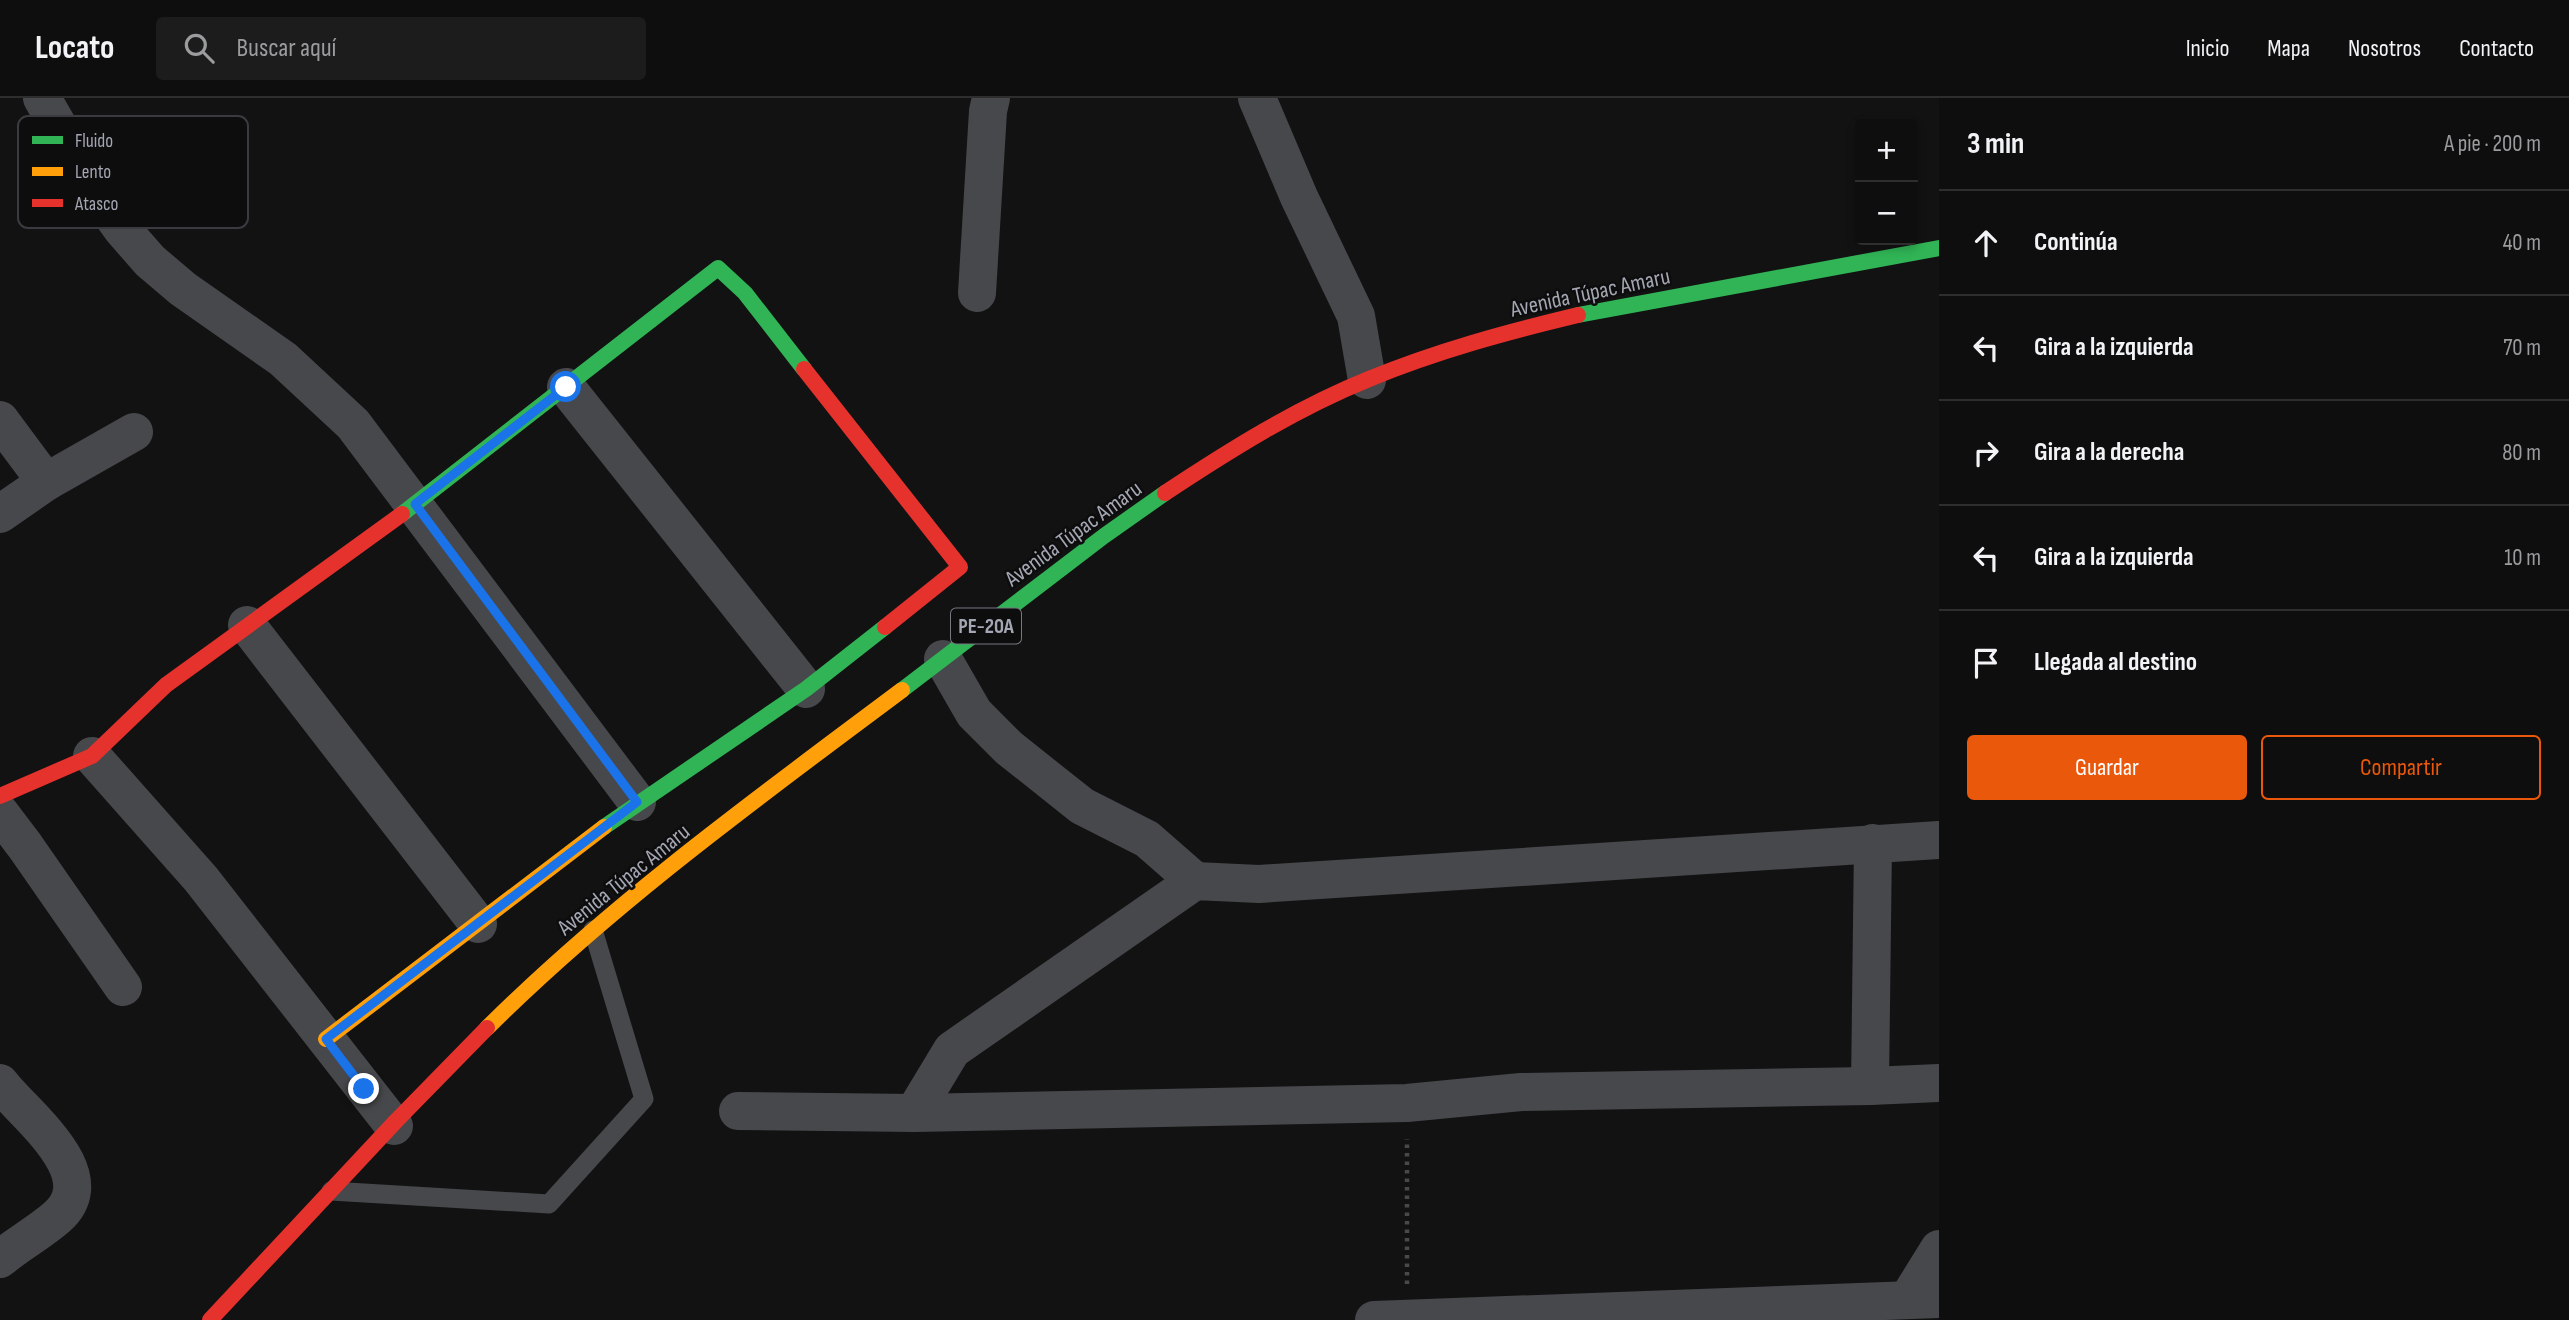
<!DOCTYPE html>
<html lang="es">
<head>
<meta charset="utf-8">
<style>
	body { margin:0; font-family:"Sofia Sans Condensed",sans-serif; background:#1c1c1c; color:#f1f3f6 }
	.controls { position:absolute; right:21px; top:21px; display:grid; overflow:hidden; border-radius:7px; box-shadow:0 4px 10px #0003 }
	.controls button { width:63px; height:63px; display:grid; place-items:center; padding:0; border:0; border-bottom:2px solid #2e2e2e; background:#0e0e0e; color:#f1f3f6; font:35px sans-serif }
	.stop { position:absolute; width:21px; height:21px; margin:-16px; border:5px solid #1a73e8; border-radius:50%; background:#fff }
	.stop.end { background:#1a73e8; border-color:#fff; box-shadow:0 2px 7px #0008 }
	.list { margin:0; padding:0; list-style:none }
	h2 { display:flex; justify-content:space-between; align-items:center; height:91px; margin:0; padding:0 28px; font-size:30px }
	h2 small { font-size:23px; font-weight:400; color:#9b9c9e }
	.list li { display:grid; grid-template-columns:46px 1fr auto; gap:21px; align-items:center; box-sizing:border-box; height:105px; padding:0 28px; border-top:2px solid #2e2e2e }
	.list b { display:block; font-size:26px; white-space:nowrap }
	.list em { font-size:23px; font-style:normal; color:#9b9c9e }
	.actions { display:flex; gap:14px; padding:21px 28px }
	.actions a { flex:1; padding:16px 0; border:2px solid #ea580c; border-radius:7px; text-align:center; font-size:24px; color:#ea580c }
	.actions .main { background:#ea580c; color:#fff }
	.icon { flex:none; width:38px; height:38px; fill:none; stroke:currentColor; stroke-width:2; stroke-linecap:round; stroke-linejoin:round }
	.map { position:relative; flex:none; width:1939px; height:1222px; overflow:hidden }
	header { display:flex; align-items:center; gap:42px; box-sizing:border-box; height:98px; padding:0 35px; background:#0e0e0e; border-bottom:2px solid #2e2e2e }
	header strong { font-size:33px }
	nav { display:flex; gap:38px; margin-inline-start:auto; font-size:24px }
	.search { width:490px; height:63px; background:#1c1c1c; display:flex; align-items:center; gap:18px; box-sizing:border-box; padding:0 24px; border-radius:7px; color:#9b9c9e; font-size:26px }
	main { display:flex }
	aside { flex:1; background:#0e0e0e }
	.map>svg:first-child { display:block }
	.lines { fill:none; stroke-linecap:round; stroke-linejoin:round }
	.path { stroke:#48494d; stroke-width:4.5; stroke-dasharray:3.5 5; stroke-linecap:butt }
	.lane { stroke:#47484b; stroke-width:19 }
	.street { stroke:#47484b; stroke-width:38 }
	.fast { stroke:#30b455; stroke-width:16 }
	.slow { stroke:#ff9f0a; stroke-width:16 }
	.jam { stroke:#e5322d; stroke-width:16 }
	.route { stroke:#1a73e8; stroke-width:9 }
	.labels { text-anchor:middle; stroke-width:5; stroke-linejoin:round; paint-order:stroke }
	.shield { fill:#0d0d0e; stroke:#777982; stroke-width:2 }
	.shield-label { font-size:21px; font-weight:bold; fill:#a4a7b3 }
	.street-label { font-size:23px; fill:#a4a7b3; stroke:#0d0d0e }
	.key { fill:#0d0d0e; stroke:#3a3b40; stroke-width:2 }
	.key-label { font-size:19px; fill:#a4a7b3 }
</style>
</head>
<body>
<header>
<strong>Locato</strong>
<div class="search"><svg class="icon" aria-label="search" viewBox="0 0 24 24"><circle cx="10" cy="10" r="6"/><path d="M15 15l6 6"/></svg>Buscar aquí</div>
<nav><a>Inicio</a><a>Mapa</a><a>Nosotros</a><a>Contacto</a></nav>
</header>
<main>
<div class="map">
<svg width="1939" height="1222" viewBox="0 0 1939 1222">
	<rect width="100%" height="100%" fill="#121213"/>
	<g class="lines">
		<polyline class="path" points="1407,1186 1407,1041"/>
		<polyline class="lane" points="331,1093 549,1106 644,1001 593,832"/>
		<g class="street">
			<polyline points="42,0 97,96 122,131 150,163 183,191 283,261 353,326 637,704"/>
			<polyline points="1257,0 1299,99 1356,218 1367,282"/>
			<polyline points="977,195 988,13 991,0"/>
			<polyline points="566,289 806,591"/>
			<polyline points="0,322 46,384"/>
			<polyline points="0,416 46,384 134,334"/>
			<polyline points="247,527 478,826"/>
			<polyline points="943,561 974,615 1009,650 1082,708 1147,741 1195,783"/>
			<polyline points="92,658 201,781 394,1028"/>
			<polyline points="0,715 25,748 123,889"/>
			<path d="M0 985C23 1016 106 1076 57 1119 40 1134 18 1146 0 1161"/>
			<polyline points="1870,988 1873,745"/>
			<polyline points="738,1013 914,1015 1407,1005 1521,994 1870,988 1939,985"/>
			<polyline points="914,1015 952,952 1195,783 1259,786 1939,742"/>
			<polyline points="1908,1201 1939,1151"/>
			<polyline points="1374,1222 1939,1201"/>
		</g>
		<g class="fast">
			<polyline points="1578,217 1939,150"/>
			<polyline points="402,416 718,170 745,195 804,271"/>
			<polyline points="902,592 1104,438 1165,395"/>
			<polyline points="604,729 806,591 885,529"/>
		</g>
		<g class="slow">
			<path d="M487 930C614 804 759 699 902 592"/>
			<polyline points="326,941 604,729"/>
		</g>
		<g class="jam">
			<polyline points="804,271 960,469 885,529"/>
			<path d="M1165 395C1230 352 1297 310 1369 281 1437 253 1507 234 1578 217"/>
			<polyline points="0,698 92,658 166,587 402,416"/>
			<polyline points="210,1222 396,1023 487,930"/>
		</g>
	</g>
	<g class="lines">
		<polyline class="route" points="364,991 326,941 637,704 415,406 566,289"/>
	</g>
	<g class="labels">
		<rect class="shield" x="951" y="510.5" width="70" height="35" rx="5"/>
		<g class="shield-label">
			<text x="986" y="535">PE-20A</text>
		</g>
		<g class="street-label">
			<text transform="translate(1590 194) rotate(-12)" y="8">Avenida Túpac Amaru</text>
			<text transform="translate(1073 435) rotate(-36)" y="8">Avenida Túpac Amaru</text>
			<text transform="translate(623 781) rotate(-39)" y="8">Avenida Túpac Amaru</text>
		</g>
	</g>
	<rect x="18" y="18" width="230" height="112" rx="10" class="key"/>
	<rect x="32" y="38" width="31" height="8" fill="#30b455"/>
	<rect x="32" y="69" width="31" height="9" fill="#ff9f0a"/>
	<rect x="32" y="101" width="31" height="8" fill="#e5322d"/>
	<g class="key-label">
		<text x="75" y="49">Fluido</text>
		<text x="75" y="80">Lento</text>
		<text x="75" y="112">Atasco</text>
	</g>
</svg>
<div class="controls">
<button>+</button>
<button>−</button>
</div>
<div class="stop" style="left:566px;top:289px"></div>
<div class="stop end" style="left:364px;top:991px"></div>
</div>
<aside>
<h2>3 min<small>A pie · 200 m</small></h2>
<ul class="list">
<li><svg class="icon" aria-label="ahead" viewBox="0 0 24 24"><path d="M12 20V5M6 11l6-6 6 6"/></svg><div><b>Continúa</b></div><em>40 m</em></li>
<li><svg class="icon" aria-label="left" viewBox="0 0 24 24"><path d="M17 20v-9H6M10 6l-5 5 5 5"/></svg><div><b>Gira a la izquierda</b></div><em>70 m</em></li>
<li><svg class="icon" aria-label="right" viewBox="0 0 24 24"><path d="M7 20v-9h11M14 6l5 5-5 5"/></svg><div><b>Gira a la derecha</b></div><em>80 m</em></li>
<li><svg class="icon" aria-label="left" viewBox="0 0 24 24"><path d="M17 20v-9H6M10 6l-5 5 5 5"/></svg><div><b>Gira a la izquierda</b></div><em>10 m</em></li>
<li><svg class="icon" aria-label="arrive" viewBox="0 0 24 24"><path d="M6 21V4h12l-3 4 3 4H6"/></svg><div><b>Llegada al destino</b></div></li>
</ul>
<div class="actions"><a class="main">Guardar</a><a>Compartir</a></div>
</aside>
</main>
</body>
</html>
